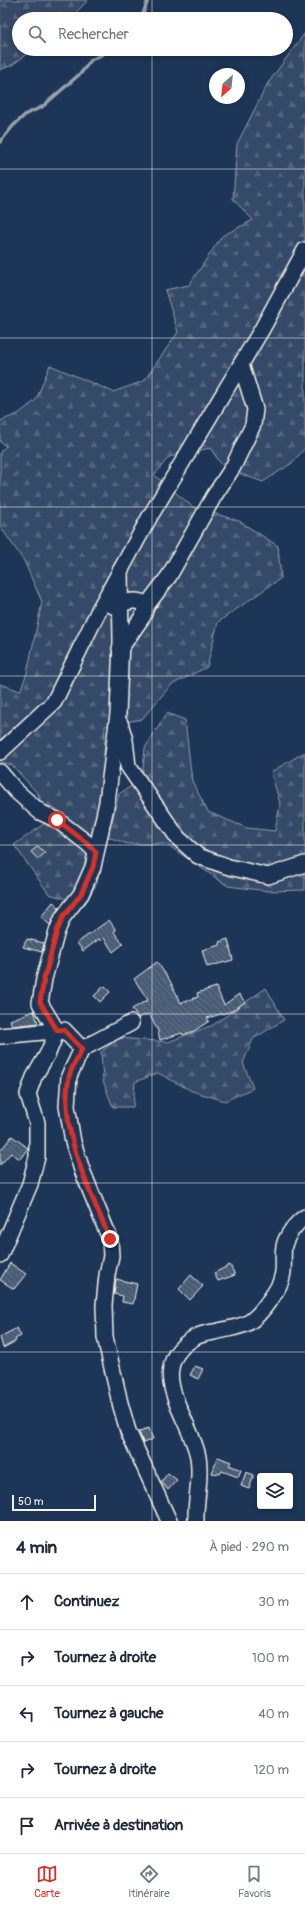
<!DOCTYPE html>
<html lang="fr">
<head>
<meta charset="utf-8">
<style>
	body { margin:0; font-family:Pangolin,sans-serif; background:#f6f6f7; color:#1f2937 }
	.controls { position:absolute; right:12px; bottom:12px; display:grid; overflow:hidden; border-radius:4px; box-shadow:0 2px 6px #0003 }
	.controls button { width:36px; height:36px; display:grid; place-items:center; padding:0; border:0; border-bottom:1px solid #e0e1e3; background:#fff; color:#1f2937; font:20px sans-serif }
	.compass { position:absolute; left:209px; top:68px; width:36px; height:36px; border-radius:50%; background:#fff; box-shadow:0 2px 6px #0003; rotate:207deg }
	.scale { position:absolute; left:12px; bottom:10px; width:84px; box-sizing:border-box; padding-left:4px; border:2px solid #f4f1e8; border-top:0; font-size:11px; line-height:14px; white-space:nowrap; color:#f4f1e8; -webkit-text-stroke:3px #1d3557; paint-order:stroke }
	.stop { position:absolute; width:12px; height:12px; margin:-9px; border:3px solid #d93025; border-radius:50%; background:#fff }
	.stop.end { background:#d93025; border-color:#fff; box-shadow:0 1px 4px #0008 }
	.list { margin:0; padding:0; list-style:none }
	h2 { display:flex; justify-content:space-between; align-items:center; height:52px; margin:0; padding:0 16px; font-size:17px }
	h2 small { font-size:13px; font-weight:400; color:#747a83 }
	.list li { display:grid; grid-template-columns:26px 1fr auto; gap:12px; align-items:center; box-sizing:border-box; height:56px; padding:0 16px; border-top:1px solid #e0e1e3 }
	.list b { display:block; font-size:15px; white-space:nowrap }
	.list em { font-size:13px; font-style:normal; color:#747a83 }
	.icon { flex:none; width:22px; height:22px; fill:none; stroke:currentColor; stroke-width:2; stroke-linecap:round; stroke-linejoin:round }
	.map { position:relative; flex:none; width:305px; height:1521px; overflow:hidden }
	.search { position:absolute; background:#fff; box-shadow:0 2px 6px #0003; left:12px; right:12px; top:12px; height:44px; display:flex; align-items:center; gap:10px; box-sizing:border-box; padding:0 14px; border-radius:22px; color:#747a83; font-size:15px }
	.sheet { height:332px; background:#fff }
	nav { display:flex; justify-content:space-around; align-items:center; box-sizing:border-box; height:56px; border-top:1px solid #e0e1e3; background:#fff; font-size:11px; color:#747a83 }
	nav a { display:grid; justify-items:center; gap:2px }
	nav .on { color:#d93025 }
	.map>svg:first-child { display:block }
	.forest { fill:url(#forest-firs); stroke:#949ea8 }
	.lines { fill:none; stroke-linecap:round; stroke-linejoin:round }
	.stream { stroke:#9aa2ab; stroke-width:3.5 }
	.building { fill:url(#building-back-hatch); stroke:#f4f1e8 }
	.minor-casing { stroke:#f4f1e8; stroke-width:18 }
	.minor { stroke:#1d3557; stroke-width:15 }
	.route { stroke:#d93025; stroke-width:5 }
	.grid { fill:none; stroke:#f4f1e8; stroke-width:1; stroke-opacity:0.55 }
</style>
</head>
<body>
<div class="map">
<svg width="305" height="1521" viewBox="0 0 305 1521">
	<defs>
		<pattern id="forest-firs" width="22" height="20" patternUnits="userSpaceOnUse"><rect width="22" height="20" fill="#354a67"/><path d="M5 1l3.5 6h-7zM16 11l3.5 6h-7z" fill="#53657d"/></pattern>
		<pattern id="building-back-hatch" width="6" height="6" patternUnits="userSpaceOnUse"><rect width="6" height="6" fill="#485b74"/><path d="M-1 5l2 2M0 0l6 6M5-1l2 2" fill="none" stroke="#637388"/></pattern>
	</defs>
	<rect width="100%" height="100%" fill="#1d3557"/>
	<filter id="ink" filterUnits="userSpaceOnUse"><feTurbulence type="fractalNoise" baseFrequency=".025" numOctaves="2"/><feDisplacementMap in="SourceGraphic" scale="8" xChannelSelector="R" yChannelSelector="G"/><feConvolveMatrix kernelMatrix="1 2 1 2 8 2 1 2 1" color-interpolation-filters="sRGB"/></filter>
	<g filter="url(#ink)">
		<g class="forest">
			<polygon points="0,0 88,0 70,19 19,19 19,49 34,49 12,65 0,70"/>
			<polygon points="305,33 305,448 292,463 263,482 224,468 210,448 169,457 154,475 193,507 239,521 278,546 281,578 218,622 207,667 171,685 142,719 105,726 101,863 97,883 85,904 49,894 14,845 48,821 38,794 12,765 0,762 0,684 20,691 27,673 42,602 24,561 0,526 0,452 6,446 0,442 0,421 18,414 36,400 50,365 113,392 144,381 178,332 165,290 189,285 222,236 253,220 233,199 237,144 268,83"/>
			<polygon points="167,713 185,720 192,781 208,812 247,828 275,831 280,804 271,772 305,752 305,890 268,891 228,886 166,844 128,844 108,837 119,794 142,779 145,748"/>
			<polygon points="266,988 284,1020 253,1039 243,1063 253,1088 225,1101 192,1091 158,1073 135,1082 133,1107 113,1107 103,1081 101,1052 119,1038 168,1042 213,1025"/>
		</g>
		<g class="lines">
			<g class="stream">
				<polyline points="141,19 148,0"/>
				<polyline points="0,142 13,126 26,114 42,107 81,73 91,60 101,55 109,49"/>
			</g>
		</g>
		<g class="building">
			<polygon points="38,846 45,853 38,859 31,852"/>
			<polygon points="53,902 59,907 50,925 41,917"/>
			<polygon points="109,920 116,930 114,932 123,944 113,952 104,938 101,941 99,939 83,951 77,943"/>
			<polygon points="27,939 44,943 42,952 23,947"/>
			<polygon points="228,939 233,960 207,967 202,950 220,945 219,942"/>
			<polygon points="157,962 169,979 181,1003 198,997 197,993 216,987 224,1005 239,994 245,1002 232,1011 207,1018 209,1021 194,1031 183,1035 182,1033 160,1040 158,1031 149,1014 138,1018 132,1009 148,1000 134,979"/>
			<polygon points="104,986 110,992 100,1002 94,996"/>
			<polygon points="34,1011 38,1023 12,1026 10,1020"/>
			<polygon points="12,1136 28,1148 20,1159 11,1153 0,1165 0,1151"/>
			<polygon points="10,1263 26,1274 14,1289 0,1280"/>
			<polygon points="230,1265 235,1275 218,1281 214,1273"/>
			<polygon points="191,1275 203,1286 190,1300 179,1289"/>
			<polygon points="116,1279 137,1284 133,1304 122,1302 123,1296 114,1294"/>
			<polygon points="17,1328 21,1336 15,1339 16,1341 3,1348 0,1337"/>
			<polygon points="195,1366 203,1369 198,1379 190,1375"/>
			<polygon points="149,1428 153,1439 143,1443 139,1431"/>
			<polygon points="218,1457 231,1462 229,1465 241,1470 238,1477 222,1471 220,1474 212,1473"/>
			<polygon points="246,1472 254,1475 249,1489 241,1486"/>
			<polygon points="168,1473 177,1480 168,1490 161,1482"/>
		</g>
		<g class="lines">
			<defs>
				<g id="minor">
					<path d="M113 606C125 603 135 597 147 605"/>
					<polyline points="120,649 143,616 147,605 169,576 214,496 233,467 253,425 255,409 241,364"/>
					<polyline points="120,723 125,740 128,766 178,838 198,856 229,867 268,876 305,864"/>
					<polyline points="0,752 54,702 100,608 149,518 262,329 305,250"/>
					<polyline points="0,772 16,791 40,812 57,820 87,843 96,852"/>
					<polyline points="0,1036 64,1030 82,1049 131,1023"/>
					<polyline points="82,1049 69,1076 67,1106 73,1142 82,1170 110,1239 111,1256 107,1275 104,1305 105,1337 120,1403 128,1431 169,1521"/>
					<polyline points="0,1255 30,1184 37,1157 37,1123 28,1094 34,1077 48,1053 57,1031 40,1003 44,979 57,931 63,917 81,894 93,867 107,802 118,714 121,642 120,571"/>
					<path d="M196 1521C195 1500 202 1478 198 1457 191 1418 142 1369 194 1338 200 1334 207 1333 214 1332 244 1325 250 1328 269 1301 275 1293 280 1286 282 1277 285 1267 282 1256 284 1246 286 1236 296 1223 305 1217"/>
				</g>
			</defs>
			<use href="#minor" class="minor-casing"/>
			<use href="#minor" class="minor"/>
		</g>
	</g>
	<g class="lines" filter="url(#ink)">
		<path class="route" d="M57 820 87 843 96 852 93 867 81 894 63 917 57 931 44 979 40 1002 57 1030H64L82 1049C78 1057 71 1068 69 1077 58 1130 90 1191 110 1239"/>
	</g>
	<path class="grid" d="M152 0V19M152 49V1521M0 169H305M0 338H305M0 507H305M0 676H305M0 845H305M0 1014H305M0 1183H305M0 1352H305"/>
</svg>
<div class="controls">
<button><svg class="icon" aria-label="layers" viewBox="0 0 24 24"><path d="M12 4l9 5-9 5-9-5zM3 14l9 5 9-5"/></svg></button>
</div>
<svg class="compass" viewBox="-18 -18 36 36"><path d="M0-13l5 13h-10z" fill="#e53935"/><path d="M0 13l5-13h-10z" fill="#747a83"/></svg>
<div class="scale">50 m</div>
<div class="stop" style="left:57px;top:820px"></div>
<div class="stop end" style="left:110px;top:1239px"></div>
<div class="search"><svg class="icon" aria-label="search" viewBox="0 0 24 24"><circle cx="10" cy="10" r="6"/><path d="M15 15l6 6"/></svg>Rechercher</div>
</div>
<section class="sheet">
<h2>4 min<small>À pied · 290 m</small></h2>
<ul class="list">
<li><svg class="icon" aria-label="ahead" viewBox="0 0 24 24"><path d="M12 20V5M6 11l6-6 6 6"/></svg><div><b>Continuez</b></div><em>30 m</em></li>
<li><svg class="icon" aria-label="right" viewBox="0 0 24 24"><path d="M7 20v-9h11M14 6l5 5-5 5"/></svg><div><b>Tournez à droite</b></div><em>100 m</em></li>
<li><svg class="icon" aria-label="left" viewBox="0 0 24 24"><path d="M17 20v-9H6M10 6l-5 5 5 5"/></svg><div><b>Tournez à gauche</b></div><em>40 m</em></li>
<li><svg class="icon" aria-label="right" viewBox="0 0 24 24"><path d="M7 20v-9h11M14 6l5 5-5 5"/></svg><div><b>Tournez à droite</b></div><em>120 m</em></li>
<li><svg class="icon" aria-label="arrive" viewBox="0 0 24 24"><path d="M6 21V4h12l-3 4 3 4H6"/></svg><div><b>Arrivée à destination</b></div></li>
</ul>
</section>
<nav>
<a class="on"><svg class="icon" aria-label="map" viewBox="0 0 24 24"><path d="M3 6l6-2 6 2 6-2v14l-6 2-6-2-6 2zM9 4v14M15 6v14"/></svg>Carte</a>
<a><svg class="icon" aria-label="directions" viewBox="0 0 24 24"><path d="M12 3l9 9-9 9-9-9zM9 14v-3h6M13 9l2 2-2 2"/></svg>Itinéraire</a>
<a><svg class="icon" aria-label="saved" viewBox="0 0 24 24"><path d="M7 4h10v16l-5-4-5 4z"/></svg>Favoris</a>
</nav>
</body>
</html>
